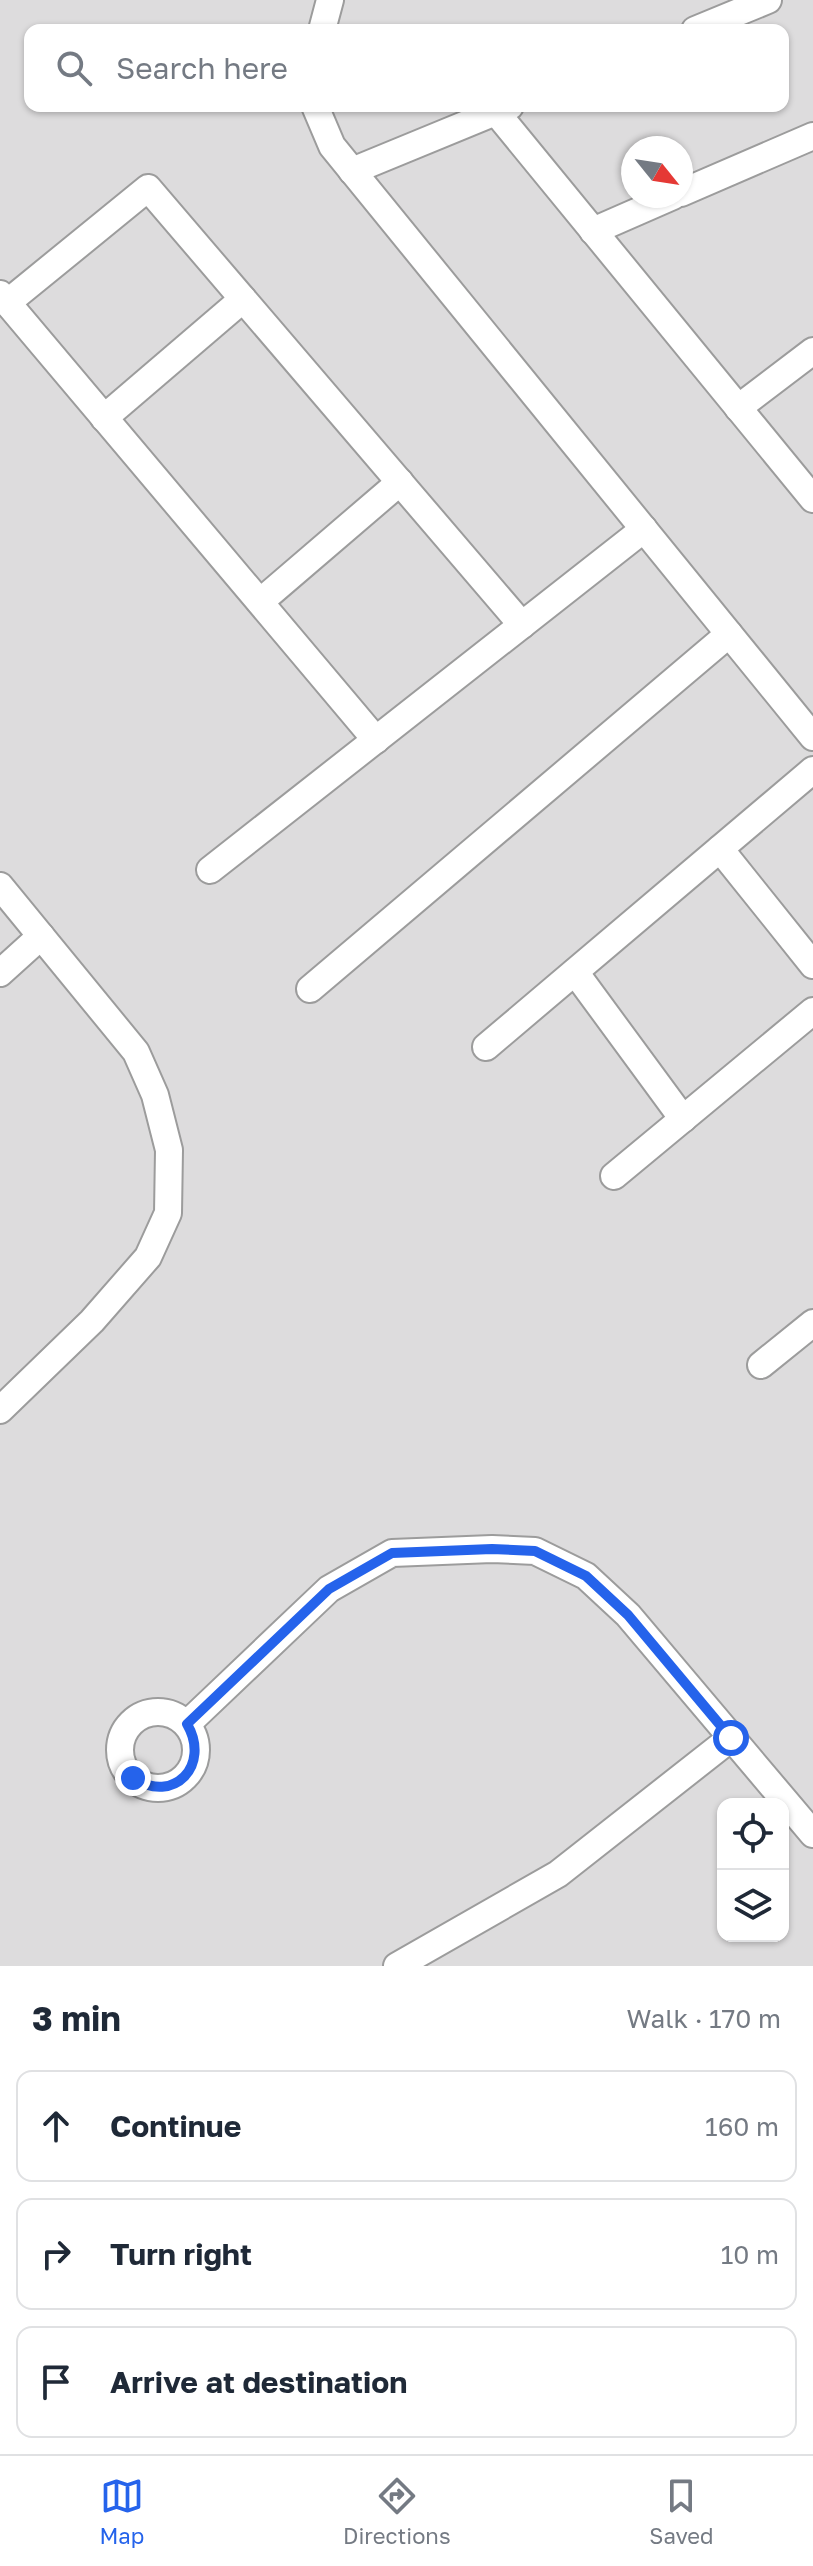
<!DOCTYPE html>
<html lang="en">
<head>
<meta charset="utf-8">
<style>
	body { margin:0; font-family:"Golos Text",sans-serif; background:#f2f2f3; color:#1f2937 }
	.controls { position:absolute; right:24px; bottom:24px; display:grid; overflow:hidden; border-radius:16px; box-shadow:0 2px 6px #0004 }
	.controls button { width:72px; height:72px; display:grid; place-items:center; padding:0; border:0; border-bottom:2px solid #e0e1e3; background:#fff; color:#1f2937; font:40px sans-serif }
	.compass { position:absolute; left:621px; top:136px; width:72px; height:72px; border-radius:50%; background:#fff; box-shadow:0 2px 6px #0004; rotate:120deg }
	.stop { position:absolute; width:24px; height:24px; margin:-18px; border:6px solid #2563eb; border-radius:50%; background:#fff }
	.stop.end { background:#2563eb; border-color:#fff; box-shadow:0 2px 8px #0008 }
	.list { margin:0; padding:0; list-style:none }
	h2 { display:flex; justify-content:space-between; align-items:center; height:104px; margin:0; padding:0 32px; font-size:34px }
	h2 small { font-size:26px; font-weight:400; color:#747a83 }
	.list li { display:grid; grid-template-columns:52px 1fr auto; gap:24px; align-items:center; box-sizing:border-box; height:112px; margin:0 16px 16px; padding:0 16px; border:2px solid #e0e1e3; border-radius:16px }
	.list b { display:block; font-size:30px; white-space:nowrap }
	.list em { font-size:26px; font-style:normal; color:#747a83 }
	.icon { flex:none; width:44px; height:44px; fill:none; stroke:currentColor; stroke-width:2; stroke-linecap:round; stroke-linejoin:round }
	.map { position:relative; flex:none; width:813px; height:1966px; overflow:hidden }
	.search { position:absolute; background:#fff; box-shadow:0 2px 6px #0004; left:24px; right:24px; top:24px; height:88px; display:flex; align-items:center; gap:20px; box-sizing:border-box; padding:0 28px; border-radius:16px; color:#747a83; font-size:30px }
	.sheet { height:488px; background:#fff }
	nav { display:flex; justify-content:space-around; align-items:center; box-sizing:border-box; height:112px; border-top:2px solid #e0e1e3; background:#fff; font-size:22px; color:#747a83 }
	nav a { display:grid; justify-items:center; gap:4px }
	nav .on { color:#2563eb }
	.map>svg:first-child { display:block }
	.residential { fill:#dddcdd; fill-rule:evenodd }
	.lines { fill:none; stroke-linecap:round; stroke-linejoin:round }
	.street-casing { stroke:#9c9c9c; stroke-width:30 }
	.street { stroke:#fff; stroke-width:26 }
	.route { stroke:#2563eb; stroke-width:10 }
</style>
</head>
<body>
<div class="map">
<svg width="813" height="1966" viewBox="0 0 813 1966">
	<rect width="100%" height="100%" fill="#efebe6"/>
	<path class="residential" d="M0 0H813V1966H0ZM30 30H783V106H30ZM633 148H681V196H633ZM723 1804H783V1936H723Z"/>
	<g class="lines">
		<defs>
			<g id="street">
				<polyline points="322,30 330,0"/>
				<polyline points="695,30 768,0"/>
				<polyline points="315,106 332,146 813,737"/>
				<polyline points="496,112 813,499"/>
				<polyline points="352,171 510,106"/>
				<polyline points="681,193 813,136"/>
				<polyline points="593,231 673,196"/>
				<polyline points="0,294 376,740"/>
				<polyline points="7,303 148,188 522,625"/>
				<polyline points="738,408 813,351"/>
				<polyline points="104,418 243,299"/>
				<polyline points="260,602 400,482"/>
				<polyline points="720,849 813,965"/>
				<polyline points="210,870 644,529"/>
				<polyline points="0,886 136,1052 155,1095 169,1150 168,1213 148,1257 92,1321 0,1410"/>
				<polyline points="575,972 683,1119"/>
				<polyline points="0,973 41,936"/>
				<polyline points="310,989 729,634"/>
				<polyline points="486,1047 813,770"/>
				<polyline points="614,1176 813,1011"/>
				<polyline points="761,1365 813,1323"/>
				<circle cx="158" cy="1750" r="38"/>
				<polyline points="187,1724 329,1589 392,1553 492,1549 535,1551 586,1576 628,1615 813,1834"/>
				<polyline points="397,1966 558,1874 731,1738"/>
			</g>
		</defs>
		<use href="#street" class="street-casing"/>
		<use href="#street" class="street"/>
	</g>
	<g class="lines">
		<path class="route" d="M133 1778C174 1805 211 1765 187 1724L329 1589 392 1553 492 1549 535 1551 586 1576 628 1615 731 1738"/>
	</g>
</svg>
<div class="controls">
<button><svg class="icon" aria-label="locate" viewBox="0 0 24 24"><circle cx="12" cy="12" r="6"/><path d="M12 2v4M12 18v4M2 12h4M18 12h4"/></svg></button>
<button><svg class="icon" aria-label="layers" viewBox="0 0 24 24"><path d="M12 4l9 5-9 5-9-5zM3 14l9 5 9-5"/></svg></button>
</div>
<svg class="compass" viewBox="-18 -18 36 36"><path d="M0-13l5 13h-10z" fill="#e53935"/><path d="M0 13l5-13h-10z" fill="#747a83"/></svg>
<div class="stop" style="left:731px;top:1738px"></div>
<div class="stop end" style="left:133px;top:1778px"></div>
<div class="search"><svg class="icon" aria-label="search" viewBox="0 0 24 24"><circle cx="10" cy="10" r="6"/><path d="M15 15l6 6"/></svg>Search here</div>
</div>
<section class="sheet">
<h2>3 min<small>Walk · 170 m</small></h2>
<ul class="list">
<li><svg class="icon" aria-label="ahead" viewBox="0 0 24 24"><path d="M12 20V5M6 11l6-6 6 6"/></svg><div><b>Continue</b></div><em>160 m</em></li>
<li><svg class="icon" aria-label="right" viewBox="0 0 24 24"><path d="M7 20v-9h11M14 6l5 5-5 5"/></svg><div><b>Turn right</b></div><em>10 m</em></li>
<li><svg class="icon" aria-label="arrive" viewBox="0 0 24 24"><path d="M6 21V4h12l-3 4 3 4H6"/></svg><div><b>Arrive at destination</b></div></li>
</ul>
</section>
<nav>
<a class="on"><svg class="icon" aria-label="map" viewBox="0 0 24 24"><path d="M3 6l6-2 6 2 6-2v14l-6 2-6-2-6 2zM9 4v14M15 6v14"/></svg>Map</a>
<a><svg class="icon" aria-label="directions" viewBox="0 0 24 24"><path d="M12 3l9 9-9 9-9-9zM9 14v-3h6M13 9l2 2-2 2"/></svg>Directions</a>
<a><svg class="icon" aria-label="saved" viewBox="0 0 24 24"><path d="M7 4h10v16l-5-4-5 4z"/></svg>Saved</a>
</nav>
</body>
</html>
